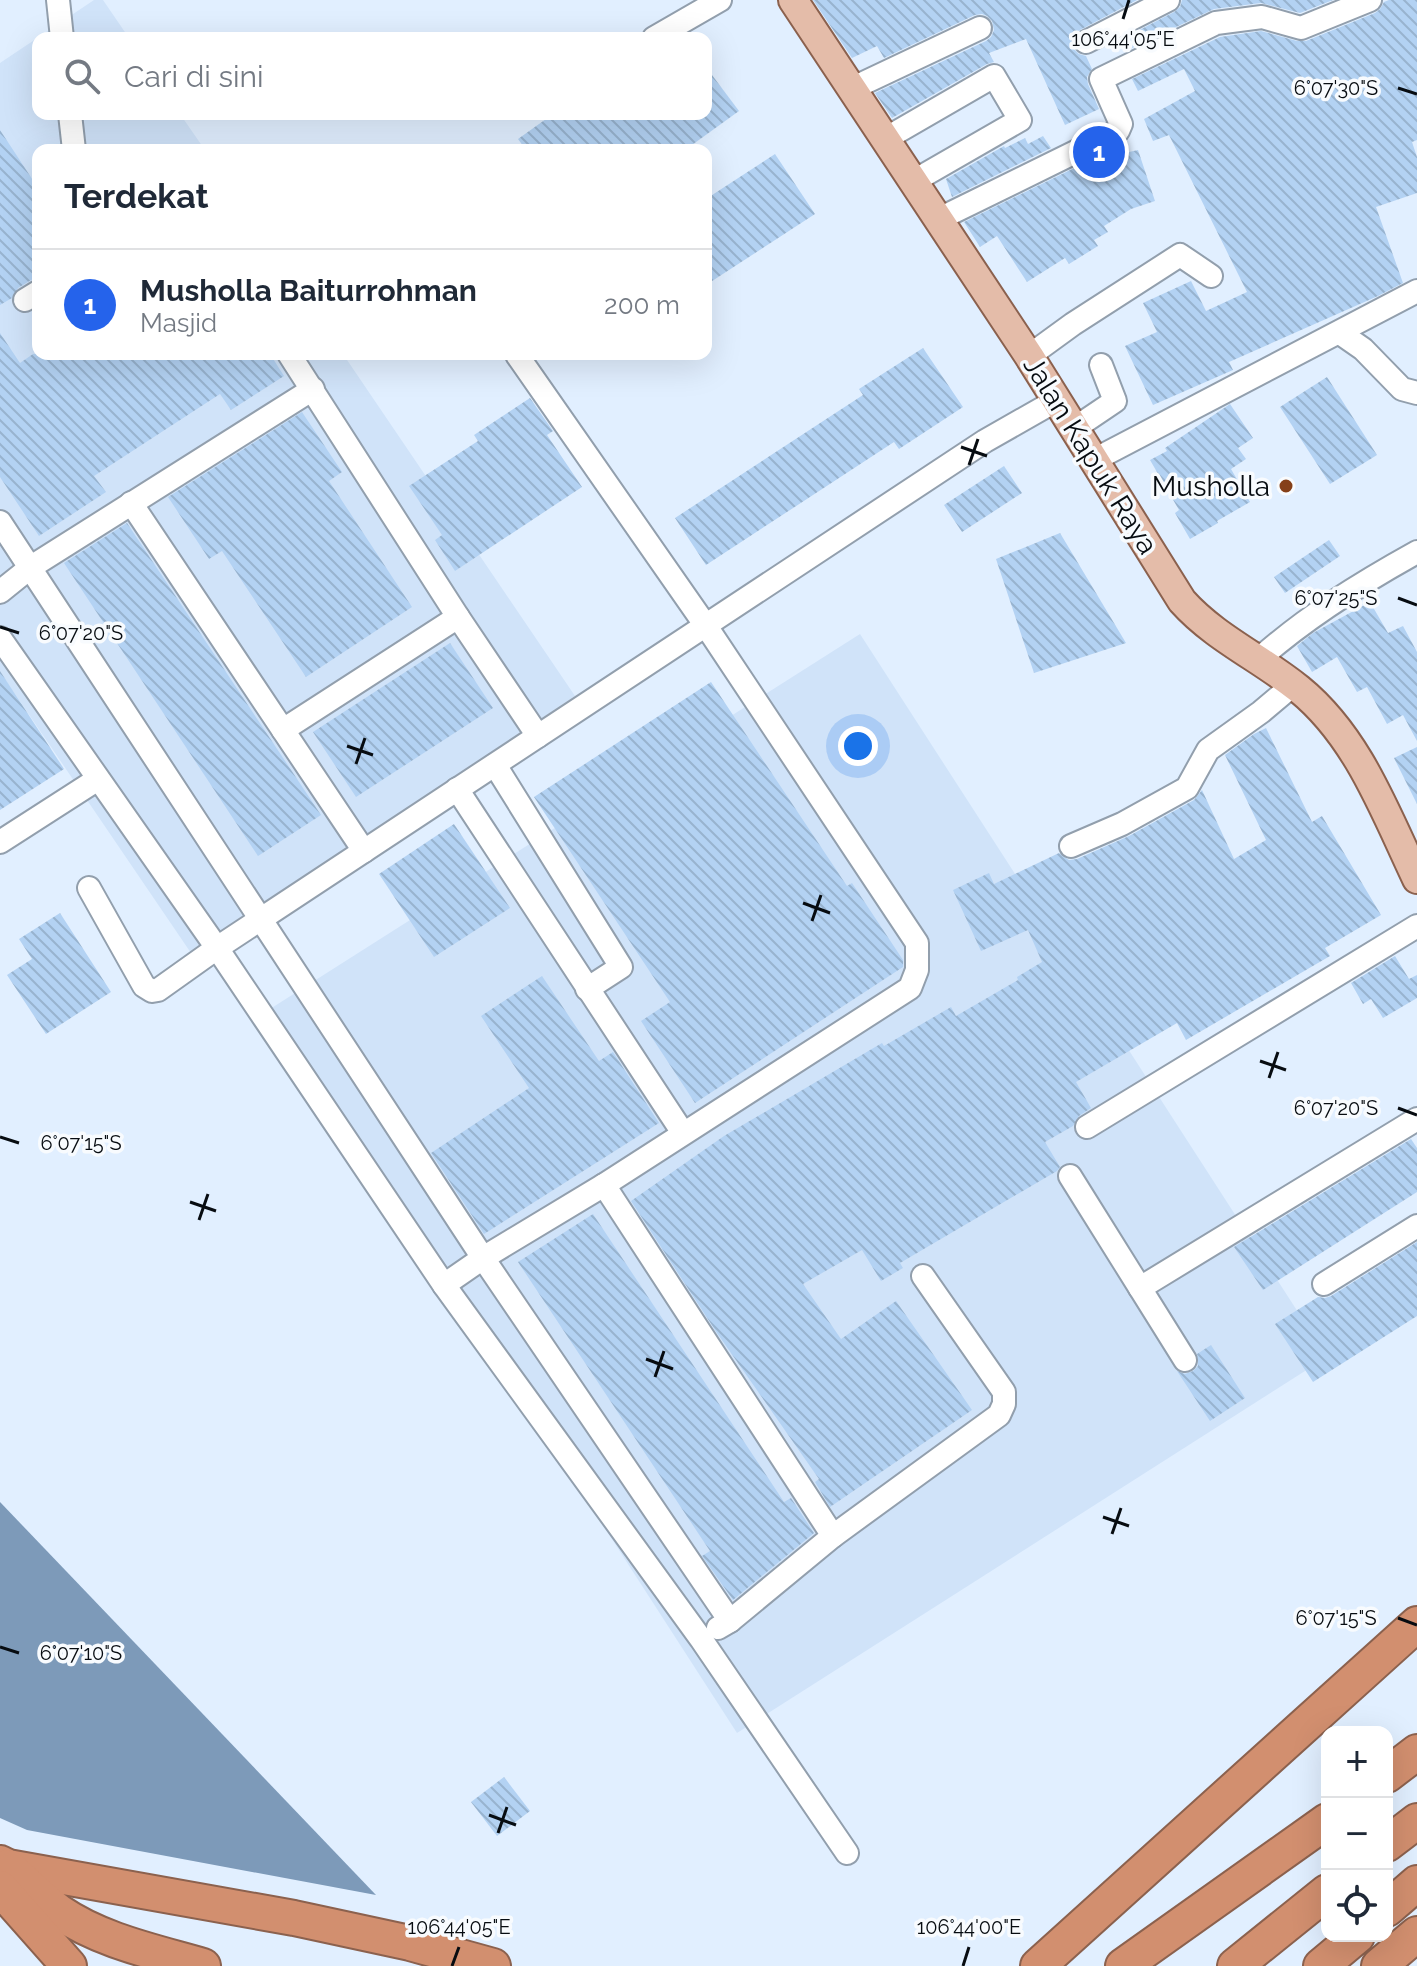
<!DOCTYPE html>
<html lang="id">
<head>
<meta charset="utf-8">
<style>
	body { margin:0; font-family:Raleway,sans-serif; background:#f2f2f3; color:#1f2937 }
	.controls { position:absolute; right:24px; bottom:24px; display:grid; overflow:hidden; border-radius:16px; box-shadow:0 8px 32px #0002 }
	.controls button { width:72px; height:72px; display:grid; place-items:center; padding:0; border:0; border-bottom:2px solid #e0e1e3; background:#fff; color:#1f2937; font:40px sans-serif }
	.you { position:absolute; left:858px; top:746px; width:28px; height:28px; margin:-20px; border:6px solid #fff; border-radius:50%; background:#1a73e8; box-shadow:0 0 0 12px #1a73e833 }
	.badge { display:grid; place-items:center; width:52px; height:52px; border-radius:50%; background:#2563eb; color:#fff; font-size:26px; font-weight:700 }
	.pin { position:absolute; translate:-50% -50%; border:4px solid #fff; box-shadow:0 2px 8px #0006 }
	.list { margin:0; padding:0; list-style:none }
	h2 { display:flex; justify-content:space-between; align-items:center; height:104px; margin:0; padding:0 32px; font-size:34px }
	h2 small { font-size:26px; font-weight:400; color:#747a83 }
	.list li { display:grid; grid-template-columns:52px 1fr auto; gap:24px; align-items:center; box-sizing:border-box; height:112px; padding:0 32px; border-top:2px solid #e0e1e3 }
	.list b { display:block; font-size:30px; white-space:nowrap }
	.list p { margin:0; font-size:26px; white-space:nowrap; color:#747a83 }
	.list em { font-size:26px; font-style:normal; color:#747a83 }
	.icon { flex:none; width:44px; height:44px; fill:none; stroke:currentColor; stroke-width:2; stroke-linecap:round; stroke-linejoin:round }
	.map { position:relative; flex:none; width:1417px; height:1966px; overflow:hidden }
	.search { position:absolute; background:#fff; box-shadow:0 8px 32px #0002; left:32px; top:32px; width:680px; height:88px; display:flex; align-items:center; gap:20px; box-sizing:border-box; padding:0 28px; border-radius:16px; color:#747a83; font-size:30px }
	.panel { position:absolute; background:#fff; box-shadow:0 8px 32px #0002; left:32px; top:144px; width:680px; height:216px; border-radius:16px }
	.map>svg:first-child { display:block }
	.built { fill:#d0e3f9 }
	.water { fill:#7d9ab9 }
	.building { fill:url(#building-back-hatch) }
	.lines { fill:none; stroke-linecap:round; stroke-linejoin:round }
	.minor-casing { stroke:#929fad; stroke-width:26 }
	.major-casing { stroke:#8b614e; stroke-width:32 }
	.highway-casing { stroke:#8b614e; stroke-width:38 }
	.minor { stroke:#fff; stroke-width:22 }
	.major { stroke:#e4bca9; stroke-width:28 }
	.highway { stroke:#d28f6f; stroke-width:34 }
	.ticks { fill:none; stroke:#070c11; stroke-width:3 }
	.poi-dot { fill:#854019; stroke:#f8fbfe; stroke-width:3 }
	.labels { text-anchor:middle; stroke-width:7; stroke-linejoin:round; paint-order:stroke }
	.street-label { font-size:28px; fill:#070c11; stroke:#f8fbfe }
	.poi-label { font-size:28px; fill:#070c11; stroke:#f8fbfe; text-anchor:end }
	.ticks-label { font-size:20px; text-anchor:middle; fill:#070c11; stroke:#f8fbfe; stroke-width:7; stroke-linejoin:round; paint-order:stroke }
</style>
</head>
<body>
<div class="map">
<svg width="1417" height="1966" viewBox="0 0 1417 1966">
	<defs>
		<pattern id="building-back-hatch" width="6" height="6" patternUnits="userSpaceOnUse" patternTransform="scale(2)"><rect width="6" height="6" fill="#b3d2f3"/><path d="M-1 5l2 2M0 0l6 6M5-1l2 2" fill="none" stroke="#98b3cf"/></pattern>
	</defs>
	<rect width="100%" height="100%" fill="#e1efff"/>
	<g class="built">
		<polygon points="94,0 103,0 129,38 38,38 38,114 180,114 205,150 38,150 38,354 343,354 575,696 191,953 0,672 0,63"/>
		<polygon points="860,634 1327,1357 737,1733 270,1009"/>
	</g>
	<polygon class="water" points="0,1502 376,1895 27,1830 0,1818"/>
	<g class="building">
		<polygon points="813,0 1137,0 1080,30 1074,35 1072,42 1074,49 1079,54 1086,56 1092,69 1087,77 1088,84 1099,109 1065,125 1026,39 989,53 994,62 987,64 892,118 875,93 986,41 991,37 994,30 992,21 987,16 982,14 975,15 884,58 877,46 852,58"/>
		<polygon points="1182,0 1333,0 1300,13 1261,3 1214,9 1132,48 1126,37 1174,12 1180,7"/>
		<polygon points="1389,0 1417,0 1417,140 1412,142 1417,157 1417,193 1376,207 1403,283 1378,296 1229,362 1233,370 1153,405 1125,346 1157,332 1143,303 1191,281 1206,311 1247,292 1169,135 1153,141 1144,119 1195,91 1184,69 1138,91 1132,79 1220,37 1261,31 1297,41 1306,41 1375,13 1380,9 1384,2"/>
		<polygon points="706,67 739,111 685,150 526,150 518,139 553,114 706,114"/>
		<polygon points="0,130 38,188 38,278 31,280 18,288 12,298 0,305"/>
		<polygon points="1043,136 1051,148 952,197 946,179 1004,146 1005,148 1025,138 1028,144"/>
		<polygon points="1138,150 1155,201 1131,209 1104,226 1108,232 1094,240 1098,246 1069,264 1065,258 1027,282 997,236 980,247 964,222 1105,153 1107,157"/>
		<polygon points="775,154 815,214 706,285 706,199"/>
		<polygon points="0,333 20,363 33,354 270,354 284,376 231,410 220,394 94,476 106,492 39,536 0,477"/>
		<polygon points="923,348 963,407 899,449 894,442 706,565 675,518 863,395 859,389"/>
		<polygon points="1327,377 1377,455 1330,484 1280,407"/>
		<polygon points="530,398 553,431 547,435 582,487 455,571 435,540 442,535 409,486 478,441 474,435"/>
		<polygon points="1230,404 1253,438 1238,448 1246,459 1231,469 1250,502 1217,521 1218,523 1190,539 1175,513 1179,510 1150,460 1167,451 1165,448"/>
		<polygon points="302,412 342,472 329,481 412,607 306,677 222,551 209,559 168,497"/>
		<polygon points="1004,466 1022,493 962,532 944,505"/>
		<polygon points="127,523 321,815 258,856 64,563"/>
		<polygon points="1060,533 1126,643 1034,673 996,559"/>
		<polygon points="1329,540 1340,556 1285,593 1274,577"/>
		<polygon points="1370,602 1388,633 1403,626 1417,652 1417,741 1403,715 1387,724 1367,687 1357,692 1337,657 1312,672 1297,646 1313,633"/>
		<polygon points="450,643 493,708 356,797 313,732"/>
		<polygon points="0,671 64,769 0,810"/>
		<polygon points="711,682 847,886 852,883 903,960 903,967 695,1103 641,1021 670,1002 534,797"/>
		<polygon points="1266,728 1312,822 1322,816 1381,915 1325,948 1330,956 1186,1040 1177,1023 1076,1082 1091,1108 1079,1116 1073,1126 1045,1142 1060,1167 1057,1171 900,1263 903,1268 881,1281 862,1250 803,1284 841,1339 896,1301 972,1410 830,1507 815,1482 819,1479 717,1333 631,1201 724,1136 882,1043 884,1046 951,1007 956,1016 1018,980 1017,977 1042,962 1028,930 981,951 953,890 989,873 994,884 1059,853 1069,860 1077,859 1129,836 1194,800 1202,790 1234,859 1266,840 1225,755 1254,734"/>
		<polygon points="1417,747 1417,804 1394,758"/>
		<polygon points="454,824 510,908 434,957 379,874"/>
		<polygon points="60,913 111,992 46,1034 7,975 32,959 19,939"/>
		<polygon points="1395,956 1409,979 1417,975 1417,998 1383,1018 1371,999 1363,1004 1351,983"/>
		<polygon points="542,976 599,1061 613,1052 659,1123 484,1234 431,1153 529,1088 481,1016"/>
		<polygon points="1411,1139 1417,1148 1417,1192 1263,1290 1234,1247"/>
		<polygon points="593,1214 784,1502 791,1498 814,1533 733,1600 702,1556 710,1551 518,1262"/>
		<polygon points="1417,1242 1417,1316 1313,1382 1275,1324 1318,1297 1325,1298 1331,1296"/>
		<polygon points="1211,1345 1245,1398 1210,1421 1177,1371 1185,1374 1193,1371 1198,1366 1197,1354"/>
		<polygon points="504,1777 530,1811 497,1836 471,1802"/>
	</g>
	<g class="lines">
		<defs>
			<g id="minor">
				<polyline points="58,0 62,38"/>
				<polyline points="654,38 720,0"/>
				<polyline points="1086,42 1168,0"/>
				<polyline points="851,89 980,28"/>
				<polyline points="70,114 74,150"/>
				<polyline points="885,139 994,76 1020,120 914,181"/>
				<polyline points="939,219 1118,131 1121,124 1101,79 1216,23 1262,17 1301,28 1370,0"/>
				<polyline points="25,300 38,292"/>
				<polyline points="1340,333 1363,349 1402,389 1417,393"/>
				<polyline points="289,354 458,617 538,736"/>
				<polyline points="1029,356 1073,324 1180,255 1211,276"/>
				<polyline points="1075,428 1115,401 1101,365"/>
				<polyline points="1094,460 1417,291"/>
				<polyline points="131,503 364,851"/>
				<polyline points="0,522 483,1258 730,1621"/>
				<polyline points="0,592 31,567 313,389"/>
				<polyline points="0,638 217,948 444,1285 701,1639 847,1853"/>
				<path d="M1258 660C1306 617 1361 583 1417 552"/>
				<polyline points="283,730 458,617"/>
				<polyline points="495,765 621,967 587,989"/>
				<polyline points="457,789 683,1133"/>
				<polyline points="0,842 98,779"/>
				<polyline points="1071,846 1122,824 1187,788 1208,750 1261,712 1293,685"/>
				<polyline points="89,888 144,986 152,991 158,990 217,948 985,441 1057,400"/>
				<polyline points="1087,1127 1417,926"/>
				<polyline points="1070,1176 1140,1288"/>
				<polyline points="604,1185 833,1536"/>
				<polyline points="1324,1284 1417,1226"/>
				<polyline points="444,1285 483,1258 604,1185 910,988 917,970 917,943 706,626 517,355"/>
				<polyline points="1185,1360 1140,1288 1417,1119"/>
				<polyline points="718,1628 730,1621 833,1536 999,1415 1004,1404 1004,1392 923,1276"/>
			</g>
			<path id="major" d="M793 0 1029 356 1182 601C1215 638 1261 658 1299 689 1358 737 1385 812 1417 879"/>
			<g id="highway">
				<polyline points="1387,1775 1417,1752"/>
				<polyline points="1387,1844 1417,1821"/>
				<polyline points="0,1863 8,1867 294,1918 410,1943 493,1966"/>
				<path d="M8 1867C25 1882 41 1899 59 1912 101 1941 155 1952 203 1966"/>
				<polyline points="0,1888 69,1966"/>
				<polyline points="1387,1909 1417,1883"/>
				<polyline points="1038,1966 1417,1624"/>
				<polyline points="1123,1966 1327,1821"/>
				<polyline points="1235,1966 1327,1892"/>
				<polyline points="1321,1966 1357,1936"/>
				<polyline points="1379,1966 1417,1934"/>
			</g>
		</defs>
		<use href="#minor" class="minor-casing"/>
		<use href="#major" class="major-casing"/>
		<use href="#highway" class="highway-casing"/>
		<use href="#minor" class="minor"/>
		<use href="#major" class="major"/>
		<use href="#highway" class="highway"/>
	</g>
	<path class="ticks" d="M1123 19 1129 0M1398 88 1417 94M961 447 987 456M969 465 978 439M1398 598 1417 605M0 627 19 633M347 746 373 755M356 764 365 738M803 903 830 913M812 921 821 895M1260 1061 1286 1070M1269 1078 1278 1052M1398 1108 1417 1115M0 1137 19 1143M190 1202 216 1211M199 1220 208 1194M646 1359 673 1369M655 1377 664 1351M1103 1517 1129 1526M1112 1534 1121 1508M1398 1618 1417 1625M0 1647 19 1653M489 1815 516 1825M498 1833 507 1807M452 1966 459 1947M963 1966 969 1947"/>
	<circle class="poi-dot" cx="1286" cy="486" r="8"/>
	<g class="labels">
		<g class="street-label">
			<text transform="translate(1091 455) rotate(58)" y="10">Jalan Kapuk Raya</text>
		</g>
		<g class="poi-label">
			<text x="1270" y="496">Musholla</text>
		</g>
	</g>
	<g class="ticks-label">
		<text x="1123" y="46">106°44'05"E</text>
		<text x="1336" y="95">6°07'30"S</text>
		<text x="1336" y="605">6°07'25"S</text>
		<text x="81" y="640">6°07'20"S</text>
		<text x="1336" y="1115">6°07'20"S</text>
		<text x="81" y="1150">6°07'15"S</text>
		<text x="1336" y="1625">6°07'15"S</text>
		<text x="81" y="1660">6°07'10"S</text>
		<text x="459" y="1934">106°44'05"E</text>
		<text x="969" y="1934">106°44'00"E</text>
	</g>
</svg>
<div class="controls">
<button>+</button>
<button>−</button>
<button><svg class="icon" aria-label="locate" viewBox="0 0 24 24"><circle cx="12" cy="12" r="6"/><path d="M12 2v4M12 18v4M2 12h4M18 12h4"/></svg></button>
</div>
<div class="you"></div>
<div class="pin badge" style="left:1099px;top:152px">1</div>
<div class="search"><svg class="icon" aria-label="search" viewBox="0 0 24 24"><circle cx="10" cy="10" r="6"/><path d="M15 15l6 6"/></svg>Cari di sini</div>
<section class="panel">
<h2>Terdekat<small></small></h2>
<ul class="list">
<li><span class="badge">1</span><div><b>Musholla Baiturrohman</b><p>Masjid</p></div><em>200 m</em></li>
</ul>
</section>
</div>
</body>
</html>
